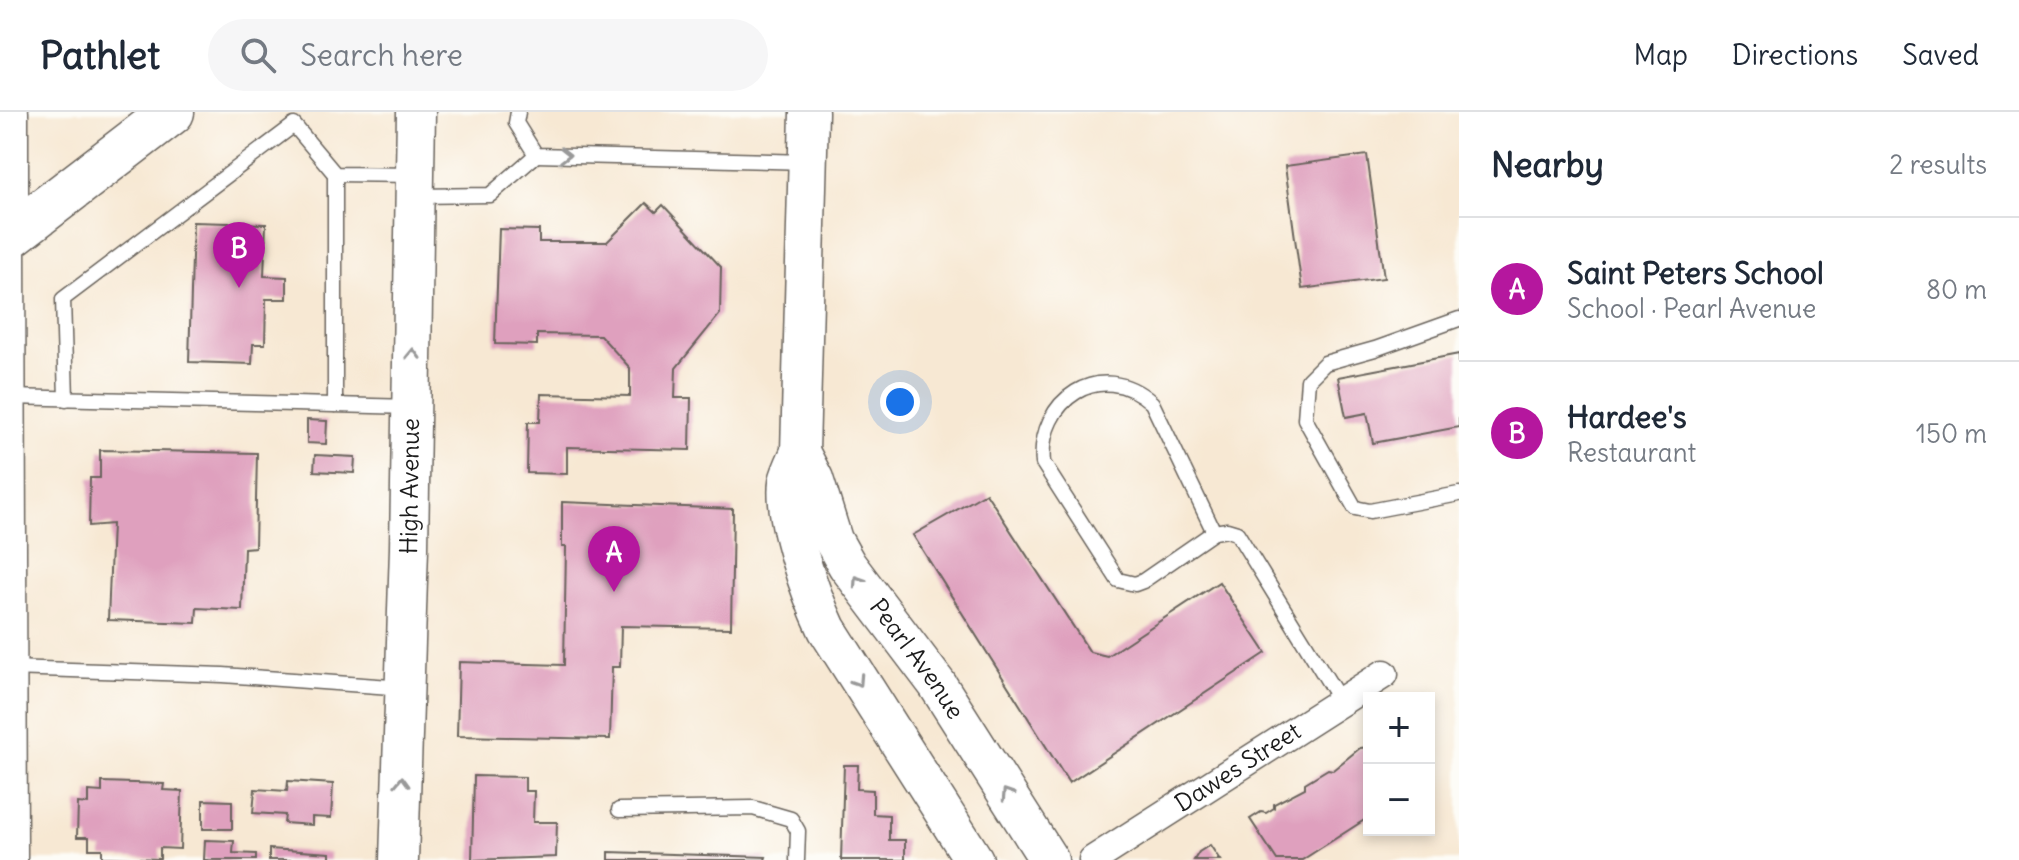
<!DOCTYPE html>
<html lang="en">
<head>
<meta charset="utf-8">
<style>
	body { margin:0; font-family:Delius,sans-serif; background:#f6f6f7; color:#1f2937 }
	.controls { position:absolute; right:24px; bottom:24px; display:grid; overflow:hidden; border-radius:0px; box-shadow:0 4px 12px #0003 }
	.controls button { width:72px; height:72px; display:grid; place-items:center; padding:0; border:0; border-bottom:2px solid #e0e1e3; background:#fff; color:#1f2937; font:40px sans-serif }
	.you { position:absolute; left:900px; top:290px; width:28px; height:28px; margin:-20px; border:6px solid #fff; border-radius:50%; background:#1a73e8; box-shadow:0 0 0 12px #1a73e833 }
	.badge { display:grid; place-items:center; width:52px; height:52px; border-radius:50%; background:#b5179e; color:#fff; font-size:26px; font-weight:700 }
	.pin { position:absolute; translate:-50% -66px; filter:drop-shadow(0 2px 4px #0008) }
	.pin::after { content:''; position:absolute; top:42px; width:28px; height:24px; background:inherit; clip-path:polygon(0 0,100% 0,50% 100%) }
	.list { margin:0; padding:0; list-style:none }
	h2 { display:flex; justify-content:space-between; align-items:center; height:104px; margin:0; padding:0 32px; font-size:34px }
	h2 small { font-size:26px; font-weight:400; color:#747a83 }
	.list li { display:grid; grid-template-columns:52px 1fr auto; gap:24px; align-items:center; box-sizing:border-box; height:144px; padding:0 32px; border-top:2px solid #e0e1e3 }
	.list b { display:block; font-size:30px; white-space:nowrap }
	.list p { margin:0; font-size:26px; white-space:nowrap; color:#747a83 }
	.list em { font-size:26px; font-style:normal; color:#747a83 }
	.icon { flex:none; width:44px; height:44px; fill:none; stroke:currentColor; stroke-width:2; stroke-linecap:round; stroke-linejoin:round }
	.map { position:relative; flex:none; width:1459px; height:748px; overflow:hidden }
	header { display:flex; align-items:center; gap:48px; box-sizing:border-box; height:112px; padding:0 40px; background:#fff; border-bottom:2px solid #e0e1e3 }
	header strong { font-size:38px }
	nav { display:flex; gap:44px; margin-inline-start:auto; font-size:28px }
	.search { width:560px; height:72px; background:#f6f6f7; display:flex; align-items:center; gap:20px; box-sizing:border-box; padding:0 28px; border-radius:44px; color:#747a83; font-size:30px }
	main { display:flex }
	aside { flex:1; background:#fff }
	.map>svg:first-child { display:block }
	.building { fill:#dfa0be }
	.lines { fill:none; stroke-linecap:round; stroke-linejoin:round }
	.lane-casing { stroke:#69635c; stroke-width:17 }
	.street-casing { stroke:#69635c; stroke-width:31 }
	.secondary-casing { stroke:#69635c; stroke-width:41 }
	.primary-casing { stroke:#69635c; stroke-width:47 }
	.lane { stroke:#fff; stroke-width:14 }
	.street { stroke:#fff; stroke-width:28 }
	.secondary { stroke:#fff; stroke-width:38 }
	.primary { stroke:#fff; stroke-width:44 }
	.oneway { stroke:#999 }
	.labels { text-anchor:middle; stroke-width:6; stroke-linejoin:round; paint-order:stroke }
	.street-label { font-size:24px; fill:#1c1c1c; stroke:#fdfcf7 }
</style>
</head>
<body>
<header>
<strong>Pathlet</strong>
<div class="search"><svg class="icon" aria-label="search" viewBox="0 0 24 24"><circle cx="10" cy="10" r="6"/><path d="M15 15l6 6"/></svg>Search here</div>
<nav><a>Map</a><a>Directions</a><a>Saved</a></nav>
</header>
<main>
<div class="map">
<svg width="1459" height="748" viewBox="0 0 1459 748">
	<rect width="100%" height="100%" fill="#fdfcf7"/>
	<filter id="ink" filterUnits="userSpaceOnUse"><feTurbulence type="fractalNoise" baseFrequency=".0125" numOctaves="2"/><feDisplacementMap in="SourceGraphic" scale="16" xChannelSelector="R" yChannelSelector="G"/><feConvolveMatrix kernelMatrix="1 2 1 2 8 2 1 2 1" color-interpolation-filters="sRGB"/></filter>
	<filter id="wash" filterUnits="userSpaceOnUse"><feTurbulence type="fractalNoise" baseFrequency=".006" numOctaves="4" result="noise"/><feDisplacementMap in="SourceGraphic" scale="32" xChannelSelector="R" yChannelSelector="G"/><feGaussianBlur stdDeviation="1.8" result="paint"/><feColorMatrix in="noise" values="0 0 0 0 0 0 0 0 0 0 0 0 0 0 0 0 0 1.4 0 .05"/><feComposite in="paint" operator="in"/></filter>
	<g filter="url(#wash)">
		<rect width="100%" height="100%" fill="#f7e8d3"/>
		<g id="blocks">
			<g class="building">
				<polygon points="1367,43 1384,166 1302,177 1285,54"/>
				<polygon points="646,91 656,100 663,93 721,155 720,202 676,256 675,286 691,286 690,338 567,335 567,362 527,361 528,310 540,310 541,282 630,284 630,256 600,223 537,222 537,233 495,232 499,117 539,118 539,130 607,130"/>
				<polygon points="193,110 266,112 264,164 287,165 287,187 266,187 265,232 253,232 252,252 189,250"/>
				<polygon points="1459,242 1459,315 1373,331 1367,301 1346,305 1338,265"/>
				<polygon points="307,308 327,309 326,332 307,331"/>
				<polygon points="100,338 257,341 255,435 244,436 242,498 197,496 196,511 108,508 112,412 89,414 90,366 100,366"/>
				<polygon points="315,343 355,345 354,361 314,359"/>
				<polygon points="986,381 1090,540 1107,544 1219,470 1266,541 1069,671 913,423"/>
				<polygon points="562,390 733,397 731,516 621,514 620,555 612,555 610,627 457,624 459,550 564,553 566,435 562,435"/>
				<polygon points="1369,635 1369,705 1302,748 1277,748 1250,707 1261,700 1266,701 1274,696 1274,692 1305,676 1305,671 1328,657 1333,658 1360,636"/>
				<polygon points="844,653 858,653 857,677 873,678 873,702 889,703 889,728 905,728 905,748 841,748"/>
				<polygon points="474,664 525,665 525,679 534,679 533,710 557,710 556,745 472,748"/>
				<polygon points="288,669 333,672 331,706 312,705 312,713 284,711 285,703 253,701 255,677 287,679"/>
				<polygon points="102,670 164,672 163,678 182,679 180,737 160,736 160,747 102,745 102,737 89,737 89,725 77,725 78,691 88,692 88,679 102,680"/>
				<polygon points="203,688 232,689 232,717 203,717"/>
				<polygon points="205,728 234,729 233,741 256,742 256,748 204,748"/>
				<polygon points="1210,733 1220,748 1194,748 1199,740"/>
				<polygon points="269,737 330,741 330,748 269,748"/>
				<polygon points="609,740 766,745 765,748 609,748"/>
			</g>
		</g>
	</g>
	<g filter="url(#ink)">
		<use href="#blocks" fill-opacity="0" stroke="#69635c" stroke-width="2"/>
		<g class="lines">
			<defs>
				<g id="lane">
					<polyline points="518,0 516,11 536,43 807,50"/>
					<polyline points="335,62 335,293"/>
					<polyline points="416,84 490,83 536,43"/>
					<polyline points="1459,207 1375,237 1325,251 1308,268 1305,307 1355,396 1370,399 1459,382"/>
					<polyline points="9,285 412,295"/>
					<polyline points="66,287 63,187 294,13 335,62 415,63"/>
					<path d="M1214 420 1152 291C1100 244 1037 289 1043 351L1118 468 1135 472 1143 469 1214 420 1227 418 1237 421 1341 590"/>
					<polyline points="10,556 223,563 405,576"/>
					<polyline points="619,698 753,696 791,707 798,719 797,748"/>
				</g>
				<g id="street">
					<path id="s1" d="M1093 748 1384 562"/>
				</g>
				<g id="secondary">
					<path d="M809 0 800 340C796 349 790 361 788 370 783 408 811 483 827 517L974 748"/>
					<polyline points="6,128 8,748"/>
					<path id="s2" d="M800 340 814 367 833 428 847 453 937 572 1049 748"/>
					<path id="s3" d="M399 748 409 436 416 0"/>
				</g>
				<g id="primary">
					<polyline points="6,0 6,128"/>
					<polyline points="0,132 172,0"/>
				</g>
			</defs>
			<use href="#lane" class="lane-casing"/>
			<use href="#street" class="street-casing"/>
			<use href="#secondary" class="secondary-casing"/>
			<use href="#primary" class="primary-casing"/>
			<use href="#lane" class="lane"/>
			<use href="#street" class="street"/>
			<use href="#secondary" class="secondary"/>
			<use href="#primary" class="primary"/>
		</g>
		<defs><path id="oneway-chevron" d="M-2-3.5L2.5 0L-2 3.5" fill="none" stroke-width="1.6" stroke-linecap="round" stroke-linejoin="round" transform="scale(2)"/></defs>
		<g class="oneway">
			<use href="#oneway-chevron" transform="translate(565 43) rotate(1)"/>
			<use href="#oneway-chevron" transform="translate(413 242) rotate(-89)"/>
			<use href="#oneway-chevron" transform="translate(858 469) rotate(-124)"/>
			<use href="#oneway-chevron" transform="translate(858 569) rotate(57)"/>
			<use href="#oneway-chevron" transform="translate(402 670) rotate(-88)"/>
			<use href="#oneway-chevron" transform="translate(1007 682) rotate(-123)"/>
		</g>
	</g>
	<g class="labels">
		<g class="street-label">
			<text dy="8" stroke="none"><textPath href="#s3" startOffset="374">High Avenue</textPath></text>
			<text dy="8" stroke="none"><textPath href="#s2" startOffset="240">Pearl Avenue</textPath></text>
			<text dy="8" stroke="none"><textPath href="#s1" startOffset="172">Dawes Street</textPath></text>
		</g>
	</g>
</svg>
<div class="controls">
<button>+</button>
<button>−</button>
</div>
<div class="you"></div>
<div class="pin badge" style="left:614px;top:480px">A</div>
<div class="pin badge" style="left:239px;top:176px">B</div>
</div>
<aside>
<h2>Nearby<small>2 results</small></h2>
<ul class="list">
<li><span class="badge">A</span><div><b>Saint Peters School</b><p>School · Pearl Avenue</p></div><em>80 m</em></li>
<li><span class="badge">B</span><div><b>Hardee's</b><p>Restaurant</p></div><em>150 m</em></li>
</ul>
</aside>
</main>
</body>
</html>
